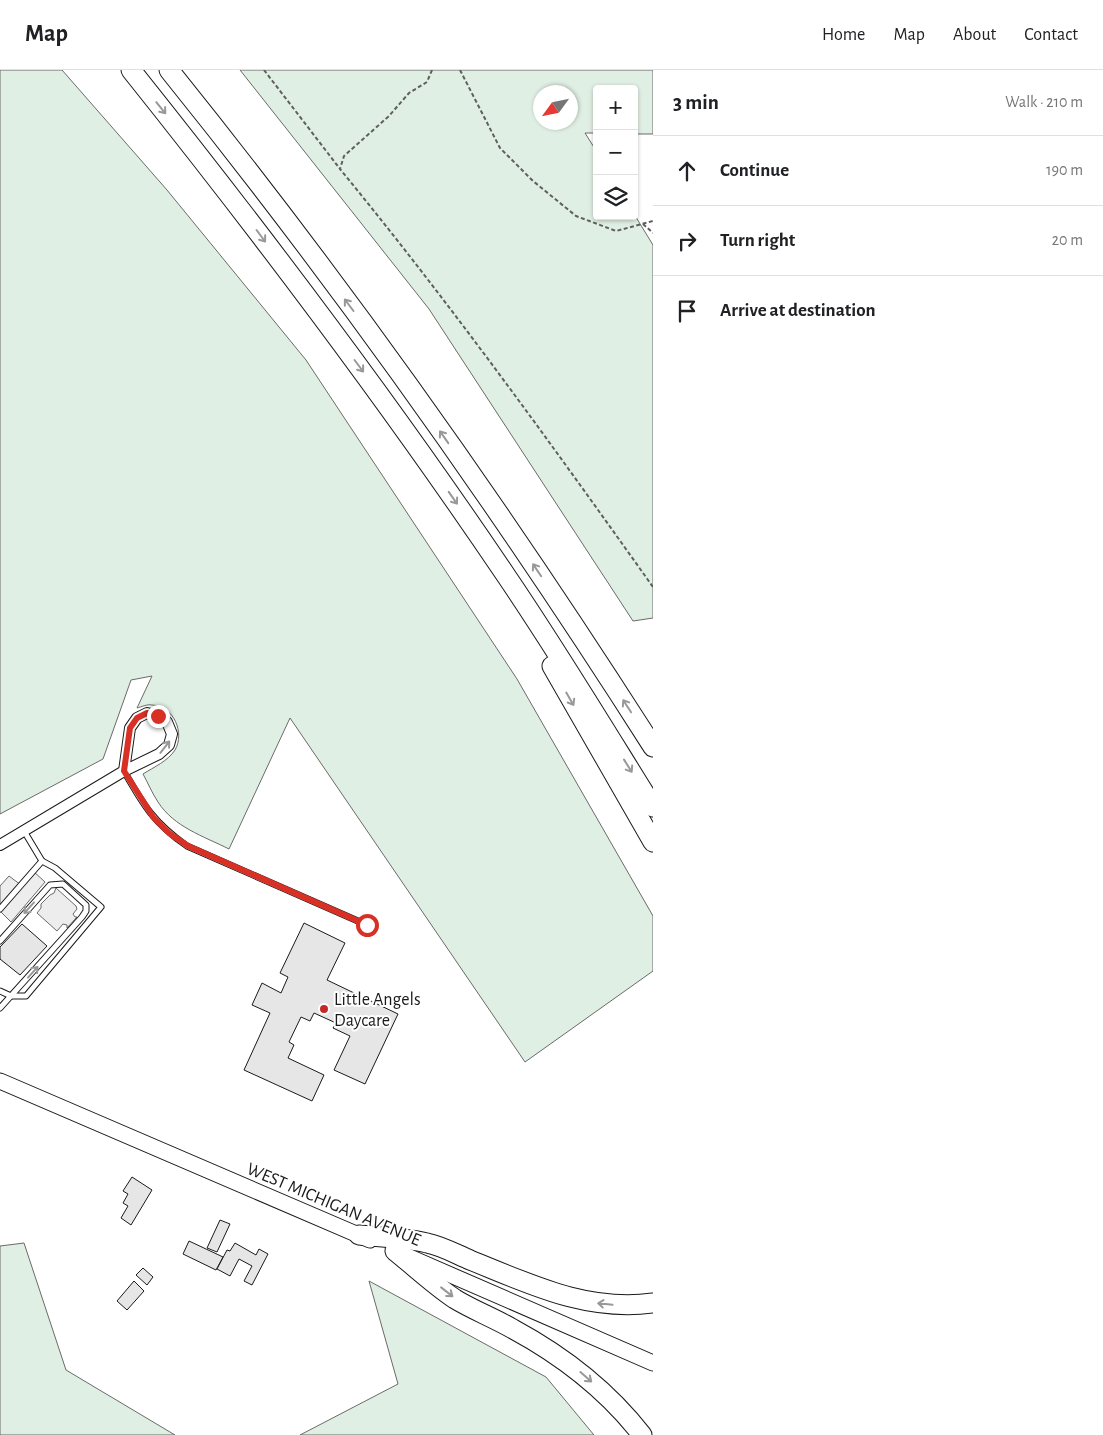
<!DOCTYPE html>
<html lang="en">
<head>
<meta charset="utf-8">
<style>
	body { margin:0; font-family:"Alegreya Sans",sans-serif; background:#f6f6f6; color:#202124 }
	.controls { position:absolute; right:15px; top:15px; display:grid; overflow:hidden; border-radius:5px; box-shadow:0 1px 4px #0004 }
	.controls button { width:45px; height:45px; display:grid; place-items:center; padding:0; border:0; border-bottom:1px solid #e0e0e0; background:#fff; color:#202124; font:25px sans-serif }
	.compass { position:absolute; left:533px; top:15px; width:45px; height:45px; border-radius:50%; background:#fff; box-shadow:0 1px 4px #0004; rotate:237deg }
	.stop { position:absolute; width:15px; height:15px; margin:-11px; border:4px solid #d93025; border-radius:50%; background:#fff }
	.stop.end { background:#d93025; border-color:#fff; box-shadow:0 1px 5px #0008 }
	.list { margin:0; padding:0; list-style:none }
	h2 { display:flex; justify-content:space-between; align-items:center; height:65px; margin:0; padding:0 20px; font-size:21px }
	h2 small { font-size:16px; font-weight:400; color:#757577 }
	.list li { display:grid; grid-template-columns:32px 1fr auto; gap:15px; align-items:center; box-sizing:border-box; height:70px; padding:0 20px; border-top:1px solid #e0e0e0 }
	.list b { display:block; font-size:19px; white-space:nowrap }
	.list em { font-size:16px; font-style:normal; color:#757577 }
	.icon { flex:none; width:28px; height:28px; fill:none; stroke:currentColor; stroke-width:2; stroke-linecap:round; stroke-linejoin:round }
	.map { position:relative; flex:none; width:653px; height:1365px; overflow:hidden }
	header { display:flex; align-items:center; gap:30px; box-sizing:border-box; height:70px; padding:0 25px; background:#fff; border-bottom:1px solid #e0e0e0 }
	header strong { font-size:24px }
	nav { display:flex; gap:28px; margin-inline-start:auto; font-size:18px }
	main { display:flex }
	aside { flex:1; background:#fff }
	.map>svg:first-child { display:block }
	.green { fill:#e0efe3; stroke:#6a6a6a; fill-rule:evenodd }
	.parking { fill:#ededed; stroke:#6a6a6a }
	.building { fill:#e6e6e6; stroke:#1a1a1a }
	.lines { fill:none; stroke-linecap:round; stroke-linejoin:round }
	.service-casing { stroke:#1a1a1a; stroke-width:7 }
	.minor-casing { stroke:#1a1a1a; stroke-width:12 }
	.secondary-casing { stroke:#1a1a1a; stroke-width:17 }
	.motorway-casing { stroke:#1a1a1a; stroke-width:21 }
	.path { stroke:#5f5f5f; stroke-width:2; stroke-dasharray:4 2.5; stroke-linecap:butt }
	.service { stroke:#fff; stroke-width:5 }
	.minor { stroke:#fff; stroke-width:10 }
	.secondary { stroke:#fff; stroke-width:15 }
	.motorway { stroke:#fff; stroke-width:19 }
	.oneway { stroke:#989898 }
	.route { stroke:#d93025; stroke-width:6 }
	.poi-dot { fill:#c62828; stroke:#fff; stroke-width:2 }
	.labels { text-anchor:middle; stroke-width:4; stroke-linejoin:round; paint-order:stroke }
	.poi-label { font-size:18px; fill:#1a1a1a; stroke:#fff; text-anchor:start }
	.street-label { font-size:18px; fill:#1a1a1a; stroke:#fff }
</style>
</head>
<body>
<header>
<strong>Map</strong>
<nav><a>Home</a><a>Map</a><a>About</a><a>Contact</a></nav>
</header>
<main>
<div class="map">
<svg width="653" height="1365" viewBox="0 0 653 1365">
	<rect width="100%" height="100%" fill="#fff"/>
	<g class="green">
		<path d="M0 0H62L167 120 306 290 517 609 653 846V901L525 992 290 648 229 779C203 766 174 757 158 732 152 723 148 713 143 704 154 697 168 691 175 680 185 663 174 636 152 635 147 634 141 637 137 638L152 606 131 610 103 689 0 744Z"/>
		<path d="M240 0H653V64H634V19H597V63H585L597 82V146H634V144L653 175V548L633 551 429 239ZM570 22V52H540V22Z"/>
		<polygon points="24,1173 66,1300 175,1365 0,1365 0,1176"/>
		<polygon points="369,1211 546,1307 594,1365 300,1365 398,1314"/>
	</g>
	<g class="parking">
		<polygon points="33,801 45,812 11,852 0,841 0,816 9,806 21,815"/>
		<polygon points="56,818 76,836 77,839 73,844 75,847 77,847 67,858 67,855 63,854 57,861 37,843 41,838 41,834 50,825 54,823"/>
	</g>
	<g class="building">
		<polygon points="304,853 345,873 327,910 398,944 365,1014 334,1000 350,966 333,958 336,953 314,943 310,951 301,947 289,972 294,975 288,988 324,1005 312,1031 244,1000 270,943 252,935 262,913 281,923 288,907 280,903"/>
		<polygon points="22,854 47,876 20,905 0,889 0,877"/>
		<polygon points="132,1107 152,1120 131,1155 121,1148 128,1136 123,1133 128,1124 123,1121"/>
		<polygon points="220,1150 230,1154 217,1182 207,1178"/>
		<polygon points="189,1171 223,1187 216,1200 183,1184"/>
		<polygon points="235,1173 256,1185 259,1179 268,1184 252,1215 244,1211 252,1196 239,1189 230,1206 217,1199 227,1180 230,1181"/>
		<polygon points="143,1198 153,1207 147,1215 136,1205"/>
		<polygon points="134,1211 144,1221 127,1240 117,1231"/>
	</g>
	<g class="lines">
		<defs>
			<g id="service">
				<path d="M124 701C144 736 154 753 187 776L367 855"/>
				<polyline points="0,839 42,791"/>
				<polyline points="0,871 50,815 63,814 86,835 86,841 82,847 0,938"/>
				<polyline points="0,921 11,926 26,926 101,837 55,798 42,791 24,761"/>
			</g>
			<polyline id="minor" points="0,775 124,701 159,684 169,675 172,664 167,652 158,646 147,643 137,648 130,658 124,701"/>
			<g id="secondary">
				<polyline points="0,1011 370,1170"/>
				<polyline points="407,1186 653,1293"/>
			</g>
			<g id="motorway">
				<path d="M131 0C262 164 389 332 507 507 558 582 605 660 653 737"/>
				<path d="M169 0C343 216 504 443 653 677"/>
				<polyline points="552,596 653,772"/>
				<path d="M359 1165C379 1167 409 1168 427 1173 442 1176 456 1184 470 1190 530 1214 586 1242 653 1233"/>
				<path d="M395 1181C415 1197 434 1215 455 1229 473 1240 494 1248 513 1259 563 1286 607 1320 642 1365"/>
			</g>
		</defs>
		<use href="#service" class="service-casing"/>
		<use href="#minor" class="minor-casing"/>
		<use href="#secondary" class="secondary-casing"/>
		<use href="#motorway" class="motorway-casing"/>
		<g class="path">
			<polyline points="264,0 340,99"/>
			<path d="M432 0 427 12 409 23 389 46 344 86 340 99C450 233 552 375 653 517"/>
			<polyline points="460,0 500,78 533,111 576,146 616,161 653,151"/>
			<polyline points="643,154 653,163"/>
		</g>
		<use href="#service" class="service"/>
		<use href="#minor" class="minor"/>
		<use href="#secondary" class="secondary"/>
		<use href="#motorway" class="motorway"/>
	</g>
	<defs><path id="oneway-shaft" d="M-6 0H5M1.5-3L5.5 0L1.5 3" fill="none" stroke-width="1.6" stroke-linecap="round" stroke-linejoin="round" transform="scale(1.25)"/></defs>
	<g class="oneway">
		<use href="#oneway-shaft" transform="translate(161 38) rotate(51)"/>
		<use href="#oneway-shaft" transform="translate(261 166) rotate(53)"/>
		<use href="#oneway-shaft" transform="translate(349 235) rotate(-127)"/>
		<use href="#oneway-shaft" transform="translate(359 296) rotate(53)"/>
		<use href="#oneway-shaft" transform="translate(444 367) rotate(-125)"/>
		<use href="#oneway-shaft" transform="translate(453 428) rotate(55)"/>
		<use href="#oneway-shaft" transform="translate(537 500) rotate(-124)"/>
		<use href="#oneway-shaft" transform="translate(570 629) rotate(60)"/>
		<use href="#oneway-shaft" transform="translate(627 636) rotate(-123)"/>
		<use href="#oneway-shaft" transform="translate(165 677) rotate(-52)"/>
		<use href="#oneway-shaft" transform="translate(628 696) rotate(58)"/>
		<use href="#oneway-shaft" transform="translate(29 838) rotate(132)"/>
		<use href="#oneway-shaft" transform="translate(33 902) rotate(-48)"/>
		<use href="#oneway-shaft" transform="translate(447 1222) rotate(38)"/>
		<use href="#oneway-shaft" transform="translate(605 1234) rotate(-174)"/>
		<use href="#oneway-shaft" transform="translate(586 1307) rotate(41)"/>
	</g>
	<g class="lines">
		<polyline class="route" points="158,646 147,643 137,648 130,658 124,701 153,747 169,763 188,776 367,855"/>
	</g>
	<circle class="poi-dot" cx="324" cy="939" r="5"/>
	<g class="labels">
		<g class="poi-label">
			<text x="334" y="935">Little Angels<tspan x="334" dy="21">Daycare</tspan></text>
		</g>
		<g class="street-label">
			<text transform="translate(334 1134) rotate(23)" y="6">WEST MICHIGAN AVENUE</text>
		</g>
	</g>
</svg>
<div class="controls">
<button>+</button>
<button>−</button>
<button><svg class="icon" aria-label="layers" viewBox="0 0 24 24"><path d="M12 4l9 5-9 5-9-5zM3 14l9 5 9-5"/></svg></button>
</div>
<svg class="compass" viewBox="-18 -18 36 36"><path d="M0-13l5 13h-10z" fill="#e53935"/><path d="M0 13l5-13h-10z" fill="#757577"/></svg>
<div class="stop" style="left:367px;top:855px"></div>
<div class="stop end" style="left:158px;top:646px"></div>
</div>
<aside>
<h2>3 min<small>Walk · 210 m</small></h2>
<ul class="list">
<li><svg class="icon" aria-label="ahead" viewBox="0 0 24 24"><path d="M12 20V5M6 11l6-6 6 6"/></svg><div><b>Continue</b></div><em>190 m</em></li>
<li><svg class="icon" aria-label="right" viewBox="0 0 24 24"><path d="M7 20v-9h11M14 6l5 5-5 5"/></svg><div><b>Turn right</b></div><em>20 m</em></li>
<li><svg class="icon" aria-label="arrive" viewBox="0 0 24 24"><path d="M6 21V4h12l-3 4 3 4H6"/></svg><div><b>Arrive at destination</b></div></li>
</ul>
</aside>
</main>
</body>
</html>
